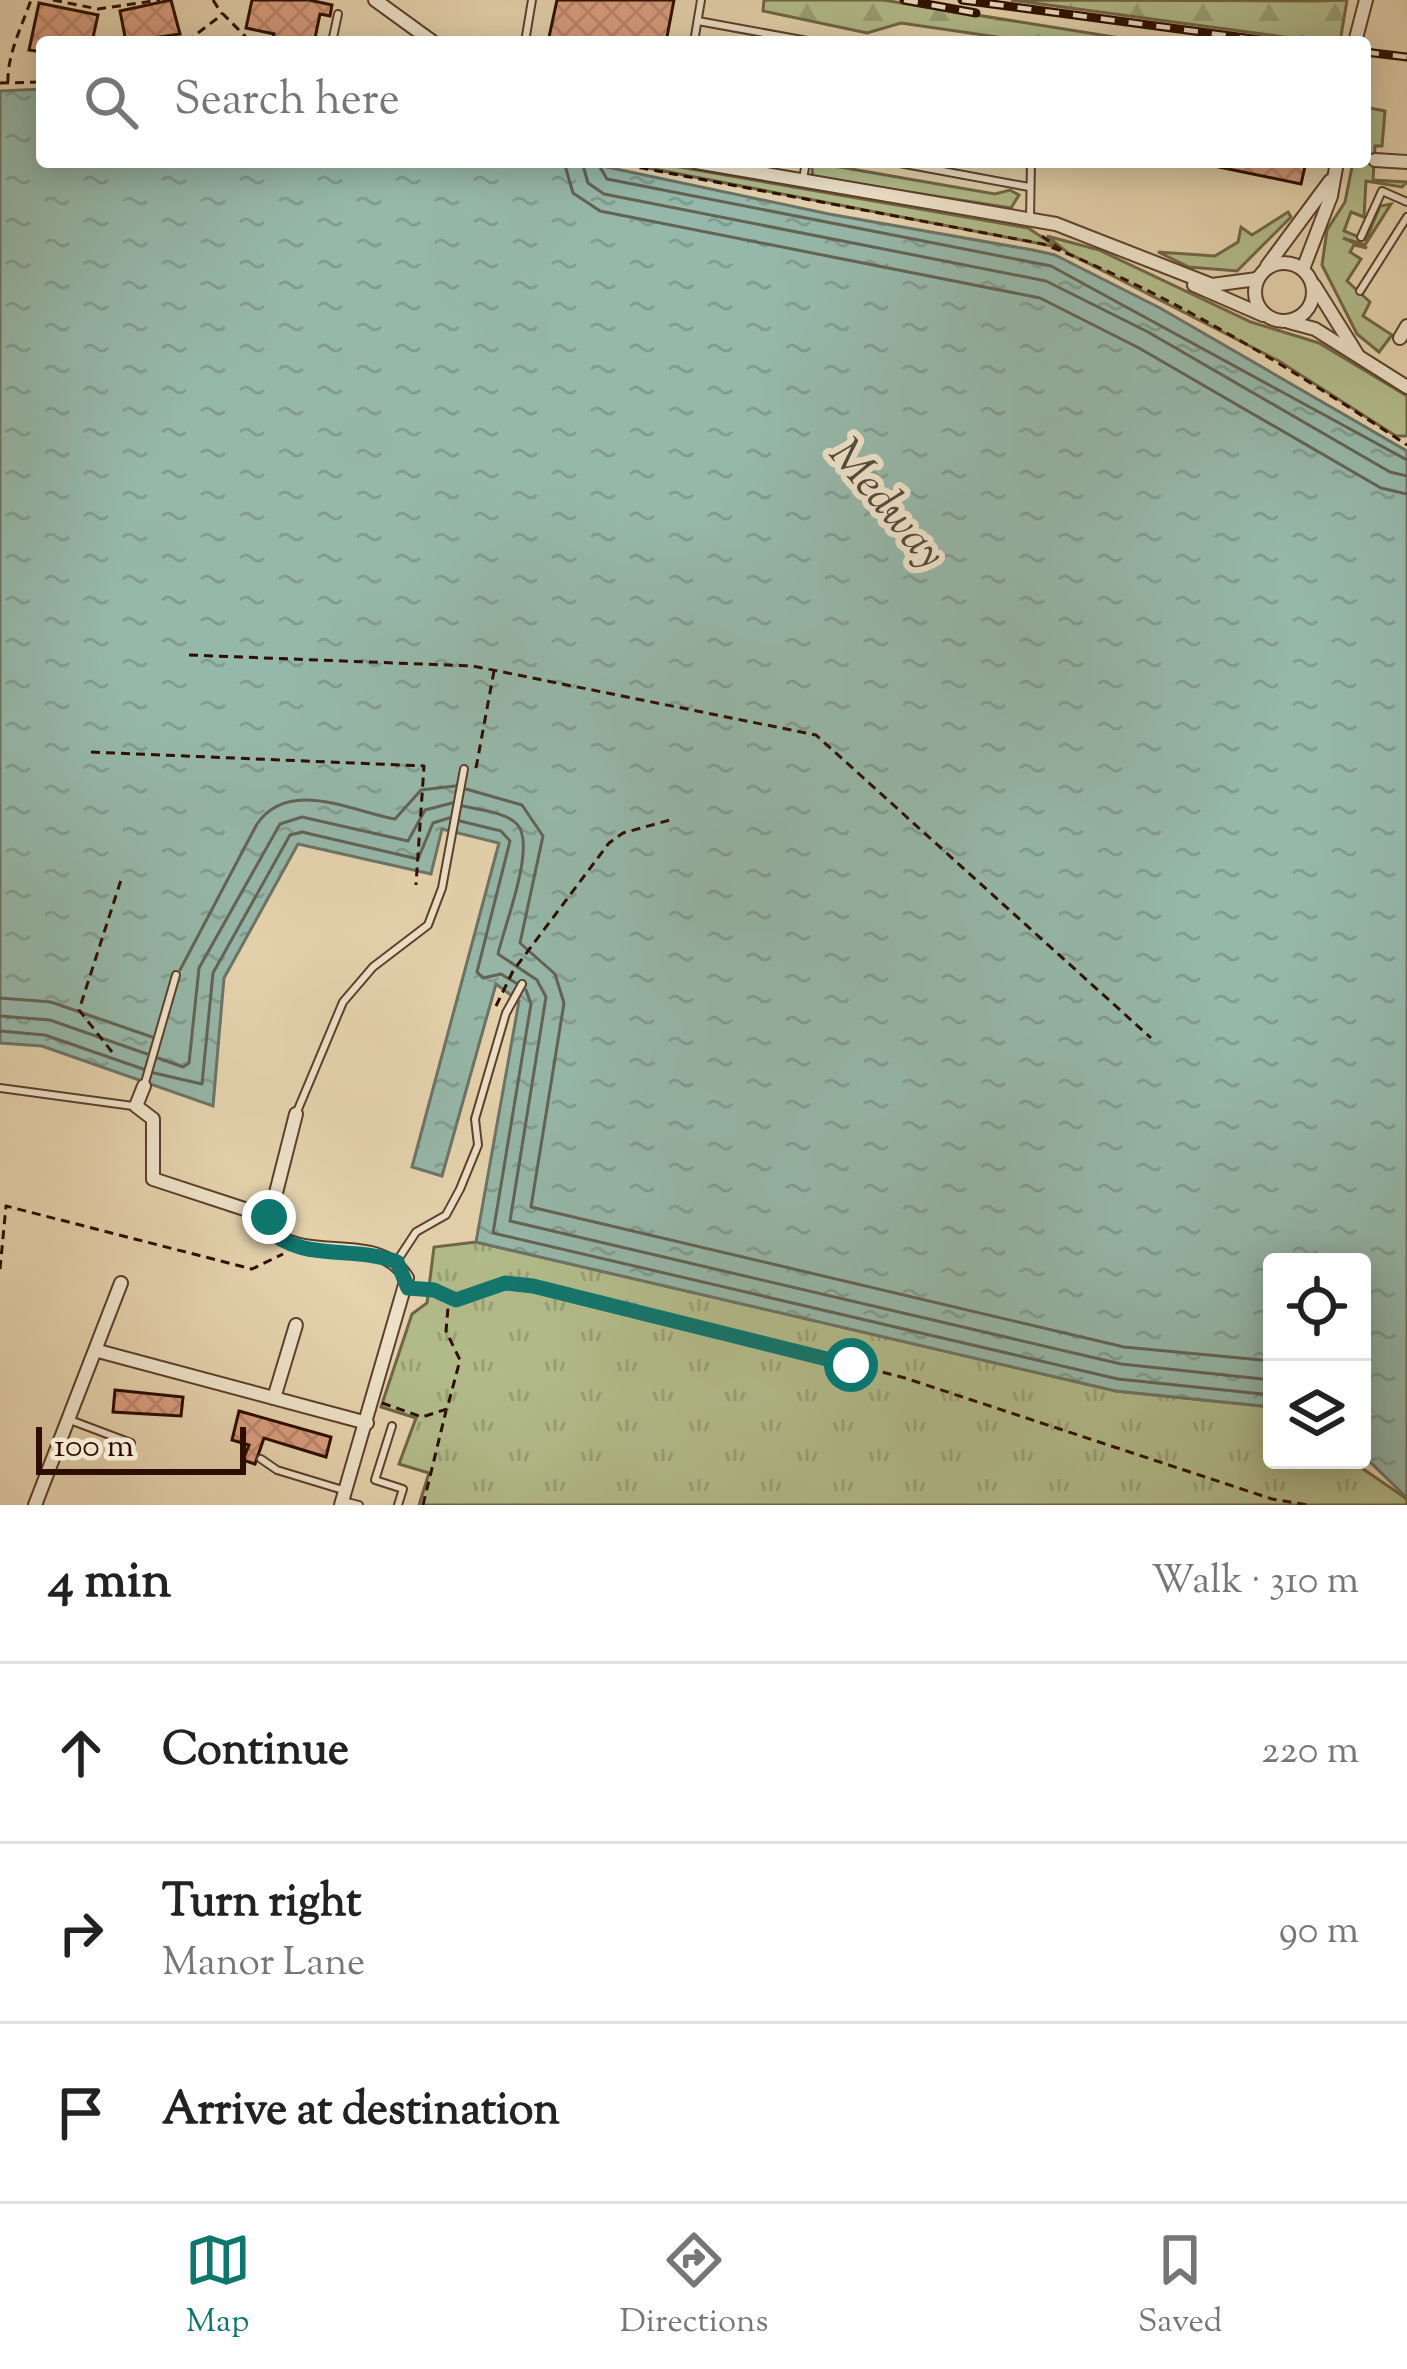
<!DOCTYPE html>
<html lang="en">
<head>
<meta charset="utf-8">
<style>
	body { margin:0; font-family:"Sorts Mill Goudy",serif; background:#f6f6f6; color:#222 }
	.controls { position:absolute; right:36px; bottom:36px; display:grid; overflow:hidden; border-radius:12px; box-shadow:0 6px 30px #0003 }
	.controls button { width:108px; height:108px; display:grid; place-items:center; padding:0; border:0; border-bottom:3px solid #e0e0e0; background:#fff; color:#222; font:60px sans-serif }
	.scale { position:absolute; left:36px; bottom:30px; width:210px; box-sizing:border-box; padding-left:12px; border:6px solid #2d0e00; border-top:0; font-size:33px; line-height:42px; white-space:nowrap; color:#2d0e00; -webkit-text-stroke:9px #efe3cb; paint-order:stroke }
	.stop { position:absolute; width:36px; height:36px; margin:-27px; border:9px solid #0f766e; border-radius:50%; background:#fff }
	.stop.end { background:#0f766e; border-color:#fff; box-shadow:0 3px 12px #0008 }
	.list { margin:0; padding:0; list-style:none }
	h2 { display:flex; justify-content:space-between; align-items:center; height:156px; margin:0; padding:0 48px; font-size:51px }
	h2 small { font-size:39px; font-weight:400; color:#767676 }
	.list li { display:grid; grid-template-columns:78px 1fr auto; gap:36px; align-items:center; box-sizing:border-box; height:180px; padding:0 48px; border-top:3px solid #e0e0e0 }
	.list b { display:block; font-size:45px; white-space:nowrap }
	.list p { margin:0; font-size:39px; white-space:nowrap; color:#767676 }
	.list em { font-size:39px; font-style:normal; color:#767676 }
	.icon { flex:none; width:66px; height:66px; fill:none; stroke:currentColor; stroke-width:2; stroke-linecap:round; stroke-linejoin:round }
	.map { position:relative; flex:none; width:1407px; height:1505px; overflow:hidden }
	.search { position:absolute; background:#fff; box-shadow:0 6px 30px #0003; left:36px; right:36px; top:36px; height:132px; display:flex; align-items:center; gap:30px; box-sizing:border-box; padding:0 42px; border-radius:12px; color:#767676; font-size:45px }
	.sheet { height:696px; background:#fff }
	nav { display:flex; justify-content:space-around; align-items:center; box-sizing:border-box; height:168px; border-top:3px solid #e0e0e0; background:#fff; font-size:33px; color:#767676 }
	nav a { display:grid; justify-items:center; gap:6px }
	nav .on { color:#0f766e }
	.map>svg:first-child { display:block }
	.grass { fill:#b3bd8c; stroke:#706646; stroke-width:3 }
	.forest { fill:url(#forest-firs); stroke:#706646; stroke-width:3 }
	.park { fill:url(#park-tufts); stroke:#706646; stroke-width:3 }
	.water { fill:url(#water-ripples); stroke:#6c7466; stroke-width:3 }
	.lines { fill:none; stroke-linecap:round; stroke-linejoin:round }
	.shore { stroke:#626355; stroke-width:3 }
	.building { fill:url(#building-cross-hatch); stroke:#2d0e00; stroke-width:3 }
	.lane-casing { stroke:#5b402c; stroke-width:10 }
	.street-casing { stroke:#5b402c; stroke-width:16 }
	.path { stroke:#2d0e00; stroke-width:3; stroke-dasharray:9 6; stroke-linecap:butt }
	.lane { stroke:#efe3cb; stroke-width:6 }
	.street { stroke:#efe3cb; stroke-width:12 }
	.rail-casing { stroke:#2d0e00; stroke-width:9 }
	.rail { stroke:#efe3cb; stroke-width:4.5; stroke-dasharray:14; stroke-linecap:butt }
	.route { stroke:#0f766e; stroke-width:15 }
	.labels { text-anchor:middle; stroke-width:12; stroke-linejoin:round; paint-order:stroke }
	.water-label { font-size:45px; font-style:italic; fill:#524a3c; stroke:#efe3cb }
</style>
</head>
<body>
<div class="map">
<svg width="1407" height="1505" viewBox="0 0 1407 1505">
	<defs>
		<pattern id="forest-firs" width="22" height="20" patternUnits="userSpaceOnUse" patternTransform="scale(3)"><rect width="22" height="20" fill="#b3bd8c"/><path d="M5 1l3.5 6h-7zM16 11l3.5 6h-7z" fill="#9aa177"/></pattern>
		<pattern id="park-tufts" width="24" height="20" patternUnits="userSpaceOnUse" patternTransform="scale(3)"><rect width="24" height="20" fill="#b3bd8c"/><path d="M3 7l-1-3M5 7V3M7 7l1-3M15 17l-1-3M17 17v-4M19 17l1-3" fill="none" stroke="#9aa177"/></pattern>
		<pattern id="water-ripples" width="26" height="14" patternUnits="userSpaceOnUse" patternTransform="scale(3)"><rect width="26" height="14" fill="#96b8aa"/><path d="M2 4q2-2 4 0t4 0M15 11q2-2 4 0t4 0" fill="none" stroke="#829d90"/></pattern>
		<pattern id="building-cross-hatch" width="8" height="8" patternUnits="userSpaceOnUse" patternTransform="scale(3)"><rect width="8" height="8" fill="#da9e80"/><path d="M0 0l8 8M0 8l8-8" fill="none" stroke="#bb876d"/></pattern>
	</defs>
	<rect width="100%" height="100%" fill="#e6d4af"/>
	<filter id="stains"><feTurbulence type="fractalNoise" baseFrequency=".00167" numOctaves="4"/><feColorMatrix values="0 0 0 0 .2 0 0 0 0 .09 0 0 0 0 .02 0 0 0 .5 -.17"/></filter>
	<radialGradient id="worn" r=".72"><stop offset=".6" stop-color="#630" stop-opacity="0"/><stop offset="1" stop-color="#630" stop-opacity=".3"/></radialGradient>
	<g class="grass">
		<polygon points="1365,107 1385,111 1382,146 1375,146 1373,180 1407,182 1402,187 1366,181 1364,217 1351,212 1344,231 1366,240 1380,206 1391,204 1365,245 1343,238 1367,248 1354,245 1350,252 1361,259 1347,281 1370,302 1363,316 1392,335 1379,352 1357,334 1322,265 1327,230 1345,202 1353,162 1365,162"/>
		<polygon points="617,162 651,162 1028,228 1057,247"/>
		<polygon points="811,162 995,194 1010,190 1019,195 1011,208 813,177"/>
		<polygon points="1288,212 1291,217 1237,271 1189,267 1158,252 1215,256 1238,242 1241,227 1252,235"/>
		<polygon points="1047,236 1099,250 1251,322 1319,343 1407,396 1407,436 1396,436 1279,361 1068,253"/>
	</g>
	<g class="forest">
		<polygon points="764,0 883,0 1145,42 1032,42 901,23 867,33 763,11"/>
		<polygon points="1011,0 1317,1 1347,0 1340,42 1322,42"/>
	</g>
	<polygon class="park" points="476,1242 1116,1391 1272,1407 1272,1460 1350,1460 1407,1499 1407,1505 419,1505 429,1473 399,1464 416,1418 381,1407 412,1314 427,1303 434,1247"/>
	<polygon class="water" points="42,89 42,162 583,162 829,214 1033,250 1055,255 1160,308 1407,451 1407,1498 1362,1454 1362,1262 1272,1262 1272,1407 1116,1391 476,1242 519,1001 496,984 442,1176 412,1167 499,843 442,829 431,874 298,844 224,978 213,1106 42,1046 0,1043 0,91"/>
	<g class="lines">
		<g class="shore">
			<polyline points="564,162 573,193 600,211 1040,298 1139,348 1381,488 1407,494"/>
			<polyline points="582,162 588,183 604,194 1046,281 1148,332 1390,472 1407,476"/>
			<polyline points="597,162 607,179 1051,266 1407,460"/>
			<polyline points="466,789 522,805 543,836 520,943 555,974 564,1003 531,1207 1124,1347 1272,1361"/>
			<path d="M463 806C480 810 505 812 517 824 537 845 504 926 498 954L537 980 546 997 510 1221 1121 1364 1272 1380"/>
			<polyline points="460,821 501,831 510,841 477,972 483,978 501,974 516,983"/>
			<path d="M180 970 257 824C289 778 351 811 395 819L421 790 455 786"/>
			<polyline points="526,990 531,1004 493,1233 1118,1379 1272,1395"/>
			<polyline points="0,998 51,1002 152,1037"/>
			<polyline points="0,1016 50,1020 147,1054"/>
			<polyline points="0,1031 45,1035 143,1069"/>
			<polyline points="158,1058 183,1067 189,1063 199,968 280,824 302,817 408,841 425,810 452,803"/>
			<polyline points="154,1073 202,1084 213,973 290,835 302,832 418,859 433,823 449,818"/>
		</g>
	</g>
	<g class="building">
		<polygon points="171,0 180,34 126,42 120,11"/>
		<polygon points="252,0 309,0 332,5 330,16 320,14 315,38 272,42 274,34 246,28"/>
		<polygon points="557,0 674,0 666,42 548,42"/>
		<polygon points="39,3 98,15 92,42 42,42 42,52 29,50"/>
		<polygon points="1220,162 1306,162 1301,184 1219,167"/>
		<polygon points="115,1390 183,1397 181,1416 113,1412"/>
		<polygon points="239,1411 331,1437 326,1457 264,1438 255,1464 243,1460 249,1445 232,1440"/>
	</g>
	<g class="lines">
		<defs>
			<g id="lane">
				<polyline points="698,21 813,42"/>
				<polyline points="332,42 338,14"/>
				<polyline points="391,42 403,42"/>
				<polyline points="525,42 532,0"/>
				<polyline points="694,42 701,0"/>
				<polyline points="894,162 1029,187"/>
				<polyline points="803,179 806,162"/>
				<polyline points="1030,218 1031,162"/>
				<polyline points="1361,237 1382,191 1407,202"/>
				<polyline points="1360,291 1407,217"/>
				<polyline points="144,1086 176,975"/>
				<polyline points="0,1088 133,1106"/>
				<polyline points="296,1114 343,1002 373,967 428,925 442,888 464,769"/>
				<polyline points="397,1261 416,1232 446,1215 460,1189 478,1145 475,1119 506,1013 522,984"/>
				<polyline points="70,1420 131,1443"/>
				<polyline points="392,1426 375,1480 403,1489 398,1505"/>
				<polyline points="261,1459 277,1470 346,1491"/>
				<polyline points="343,1501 359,1505"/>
			</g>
			<g id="street">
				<polyline points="375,0 433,42"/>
				<polyline points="1355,42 1366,0"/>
				<polyline points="1375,160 1407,162"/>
				<polyline points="696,162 1056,224 1212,285 1257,279"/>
				<circle cx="1284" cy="292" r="29"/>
				<polyline points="1267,266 1330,181"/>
				<polyline points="1303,269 1331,196 1337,162"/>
				<polyline points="1194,285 1263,315"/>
				<polyline points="1314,285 1357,354"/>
				<polyline points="1289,322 1315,329 1407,387"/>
				<polyline points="1400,338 1407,326"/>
				<polyline points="144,1086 136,1106 153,1119 153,1179 269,1217"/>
				<path d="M296 1114 267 1228C306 1267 377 1229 407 1278L341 1505"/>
				<polyline points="98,1351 367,1423"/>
				<polyline points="274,1398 296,1325"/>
				<polyline points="35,1505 121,1283"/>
			</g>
		</defs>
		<use href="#lane" class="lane-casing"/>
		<use href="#street" class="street-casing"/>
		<g class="path">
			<polyline points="53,0 98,9 160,0"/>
			<polyline points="213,0 222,14"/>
			<polyline points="165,37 166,42"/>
			<polyline points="186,42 223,14 251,42"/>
			<path d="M8 82C7 55 22 26 31 0"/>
			<polyline points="0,83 42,82"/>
			<path d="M610 162 1043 244C1170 293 1293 370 1407 445"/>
			<polyline points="1042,236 1063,251"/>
			<polyline points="189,655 473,666 816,735 1151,1038"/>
			<polyline points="91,752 424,766 416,885"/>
			<polyline points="476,768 494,671"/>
			<polyline points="496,1006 513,971 609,843 623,833 670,820"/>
			<polyline points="112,1052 79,1010 121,880"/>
			<polyline points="0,1269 6,1206 252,1269 283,1254"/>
			<polyline points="418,1289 456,1300 505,1283 581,1294 905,1378 1272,1499 1308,1505"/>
			<polyline points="382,1403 422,1417 447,1409 460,1360 446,1331 449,1296"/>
			<polyline points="423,1505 446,1411"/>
		</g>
		<use href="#lane" class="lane"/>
		<use href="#street" class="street"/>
		<defs>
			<g id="rail">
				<polyline points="904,0 976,13"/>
				<polyline points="962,0 1276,42"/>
				<polyline points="1365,52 1407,57"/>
			</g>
		</defs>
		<use href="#rail" class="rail-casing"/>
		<use href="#rail" class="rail"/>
	</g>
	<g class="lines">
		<path class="route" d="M269 1217 267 1228C301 1263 353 1245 397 1262L408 1288 434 1290 456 1300 505 1283 533 1286 851 1365"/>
	</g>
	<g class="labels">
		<g class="water-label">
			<text transform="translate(889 502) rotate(50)" y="16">Medway</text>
		</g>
	</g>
	<rect width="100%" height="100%" filter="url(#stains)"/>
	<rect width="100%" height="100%" fill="url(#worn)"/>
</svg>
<div class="controls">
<button><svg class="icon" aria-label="locate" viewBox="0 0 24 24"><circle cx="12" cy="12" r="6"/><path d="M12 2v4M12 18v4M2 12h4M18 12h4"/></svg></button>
<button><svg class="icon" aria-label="layers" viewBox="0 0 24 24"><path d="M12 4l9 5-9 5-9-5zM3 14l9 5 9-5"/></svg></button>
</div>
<div class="scale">100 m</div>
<div class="stop" style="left:851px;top:1365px"></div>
<div class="stop end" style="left:269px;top:1217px"></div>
<div class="search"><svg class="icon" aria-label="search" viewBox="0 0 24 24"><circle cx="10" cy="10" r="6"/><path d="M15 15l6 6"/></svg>Search here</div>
</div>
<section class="sheet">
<h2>4 min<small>Walk · 310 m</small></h2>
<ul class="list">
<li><svg class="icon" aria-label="ahead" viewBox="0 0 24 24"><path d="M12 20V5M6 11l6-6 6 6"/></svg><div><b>Continue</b></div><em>220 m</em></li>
<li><svg class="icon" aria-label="right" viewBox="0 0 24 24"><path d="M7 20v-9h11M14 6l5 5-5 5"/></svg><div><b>Turn right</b><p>Manor Lane</p></div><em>90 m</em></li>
<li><svg class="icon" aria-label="arrive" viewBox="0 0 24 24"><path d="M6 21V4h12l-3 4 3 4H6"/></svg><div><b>Arrive at destination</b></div></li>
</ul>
</section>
<nav>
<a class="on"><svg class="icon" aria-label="map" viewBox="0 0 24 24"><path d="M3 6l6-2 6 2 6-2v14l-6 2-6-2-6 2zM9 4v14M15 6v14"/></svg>Map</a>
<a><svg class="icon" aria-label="directions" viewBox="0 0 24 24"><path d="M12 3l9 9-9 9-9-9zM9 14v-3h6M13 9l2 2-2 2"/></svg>Directions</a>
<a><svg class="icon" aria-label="saved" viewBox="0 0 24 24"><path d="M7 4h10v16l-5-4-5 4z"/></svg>Saved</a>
</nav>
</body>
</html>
